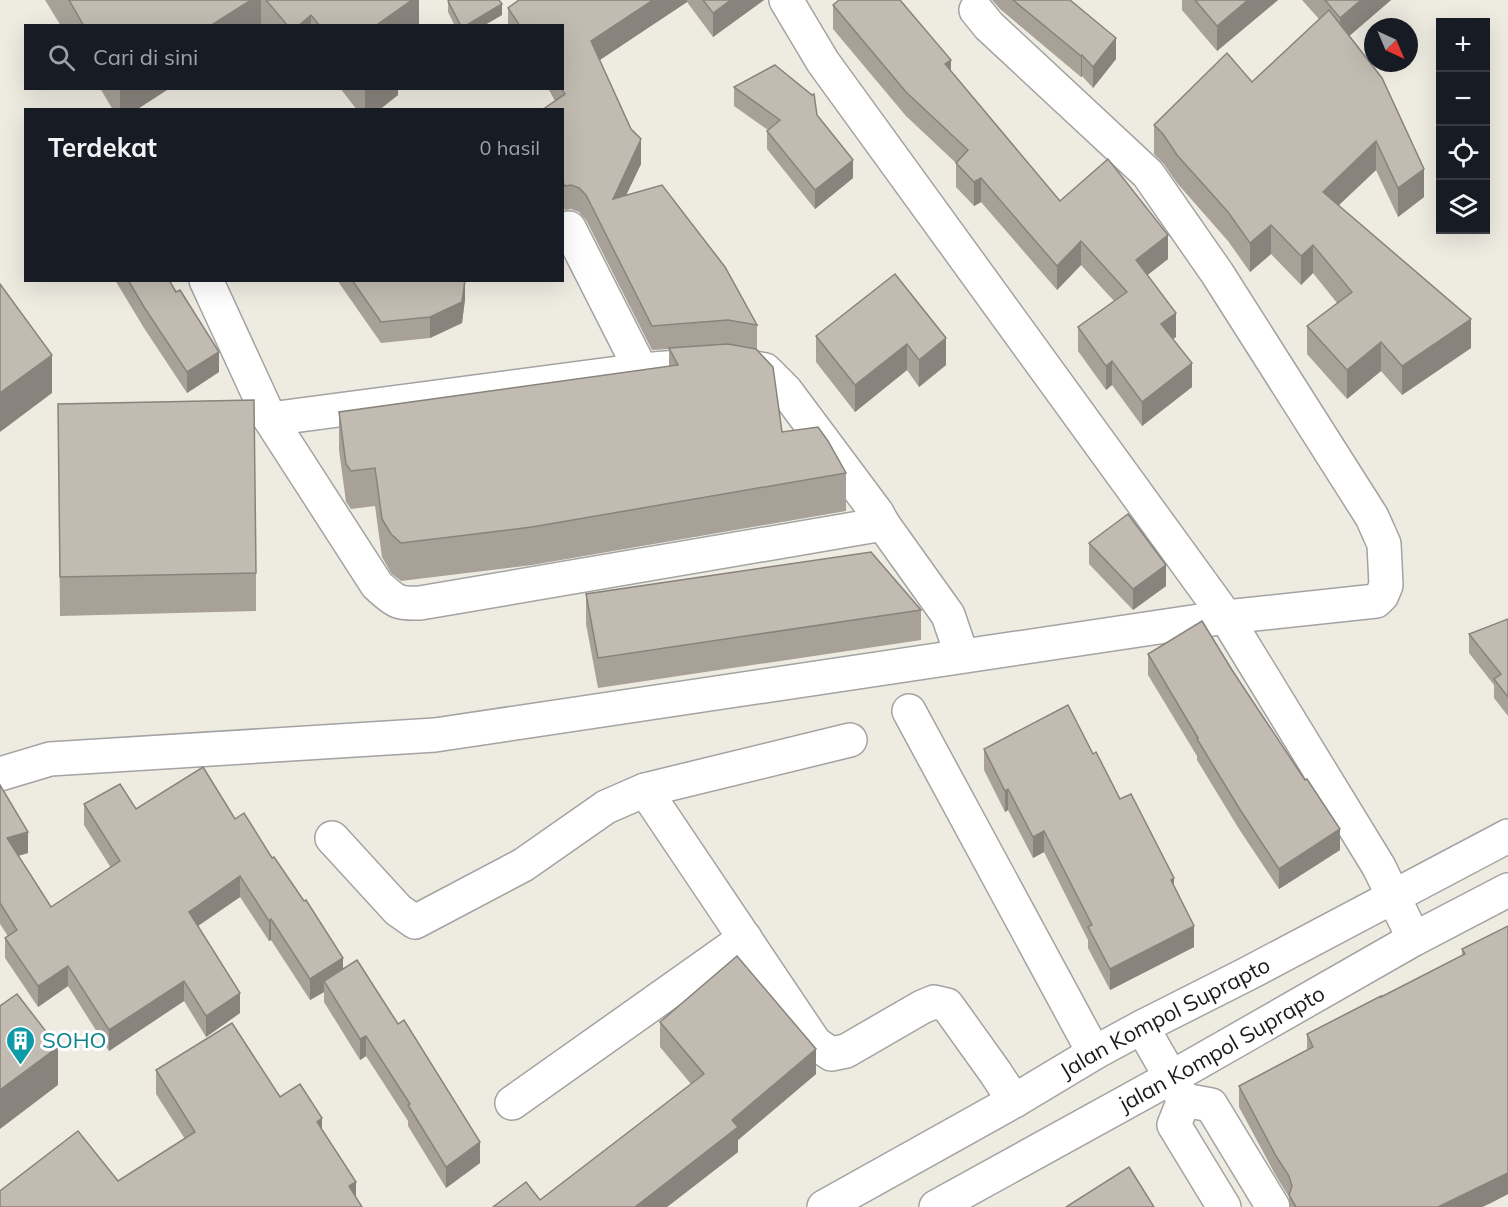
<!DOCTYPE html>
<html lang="id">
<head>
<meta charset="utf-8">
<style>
	body { margin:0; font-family:Mulish,sans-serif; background:#20242c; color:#f1f3f6 }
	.controls { position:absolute; right:18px; top:18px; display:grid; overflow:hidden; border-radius:0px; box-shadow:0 6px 24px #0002 }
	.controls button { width:54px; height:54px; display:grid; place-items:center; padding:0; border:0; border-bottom:2px solid #363941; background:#171b24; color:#f1f3f6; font:30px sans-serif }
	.compass { position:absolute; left:1364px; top:18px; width:54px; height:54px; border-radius:50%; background:#171b24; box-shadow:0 6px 24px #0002; rotate:136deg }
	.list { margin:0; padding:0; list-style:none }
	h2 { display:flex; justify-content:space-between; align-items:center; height:78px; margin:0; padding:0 24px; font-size:26px }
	h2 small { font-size:20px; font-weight:400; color:#9ea1a6 }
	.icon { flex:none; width:33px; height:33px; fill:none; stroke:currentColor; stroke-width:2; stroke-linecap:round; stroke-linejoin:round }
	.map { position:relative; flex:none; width:1508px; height:1207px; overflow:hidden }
	.search { position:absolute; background:#171b24; box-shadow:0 6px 24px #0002; left:24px; top:24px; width:540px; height:66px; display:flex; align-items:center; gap:15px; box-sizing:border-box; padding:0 21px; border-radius:0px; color:#9ea1a6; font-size:22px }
	.panel { position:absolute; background:#171b24; box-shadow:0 6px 24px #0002; left:24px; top:108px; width:540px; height:174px; border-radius:0px }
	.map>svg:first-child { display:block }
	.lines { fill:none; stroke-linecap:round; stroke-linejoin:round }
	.minor-casing { stroke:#a3a3a3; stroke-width:36 }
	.minor { stroke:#fff; stroke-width:33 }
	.wall { fill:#a7a198 }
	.shaded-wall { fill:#88837c }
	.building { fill:#c2bbb1; stroke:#88837c; stroke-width:1.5 }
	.labels { text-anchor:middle; stroke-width:6; stroke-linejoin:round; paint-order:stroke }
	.street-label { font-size:22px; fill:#1c1c1c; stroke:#fff }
	.culture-label { font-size:22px; fill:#0d838f; stroke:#fff; text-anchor:start }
</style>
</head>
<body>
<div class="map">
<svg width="1508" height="1207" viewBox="0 0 1508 1207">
	<rect width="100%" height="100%" fill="#eeebe1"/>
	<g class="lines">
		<defs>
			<g id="minor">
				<polyline points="786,0 823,62 1226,617 1379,867 1414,939"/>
				<polyline points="569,228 641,370"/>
				<polyline points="206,280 270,419 641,370 729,363 765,370 786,391 877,513 883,524 948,615 962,656"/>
				<path d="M270 419 377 585C395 601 396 604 420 603L883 524"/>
				<polyline points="909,711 1094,1053"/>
				<polyline points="0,774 50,759 435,735 1226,617 1376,601 1382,595 1386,585 1384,544 1372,517 1217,273 1148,174 989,26 976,10"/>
				<polyline points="645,790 850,740"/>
				<polyline points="332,838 398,910 415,922 523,865 606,807 645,790 815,1043 831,1054 846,1051 922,1007 934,1002 947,1005 995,1072 1014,1101"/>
				<polyline points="1142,1027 1184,1100 1211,1105 1273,1207"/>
				<polyline points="1184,1100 1174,1125 1224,1207"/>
				<polyline points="512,1103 745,938"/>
				<path id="s1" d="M824 1207 1014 1101 1094 1053 1142 1027 1247 974 1508 836"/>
				<path id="s2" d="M936 1207 1190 1067 1414 939 1508 890"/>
			</g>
		</defs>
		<use href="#minor" class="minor-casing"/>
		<use href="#minor" class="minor"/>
	</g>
	<g class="wall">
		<polygon points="45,0 419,0 419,26 61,26"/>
		<polygon points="519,0 764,0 713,37 687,2 599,60 641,164 626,195 757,325 757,349 782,432 846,473 846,511 532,565 401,581 391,573 382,557 375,506 351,509 346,502 339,450 339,412 669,366 669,349 652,350 586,220 579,212 571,209 565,210 562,205 562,110 555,101 548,88 562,88 562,26 508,26 508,8"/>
		<polygon points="992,0 1070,0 1116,59 1093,88 1082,76 1081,77 1000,9"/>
		<polygon points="1182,0 1278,0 1217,51 1182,10"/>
		<polygon points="1302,0 1391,0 1349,36 1424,197 1398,217 1376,170 1339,205 1471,348 1402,395 1381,371 1347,399 1307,354 1307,326 1337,303 1313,273 1301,285 1271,254 1250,272 1228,241 1177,183 1163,163 1154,154 1154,125 1252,82 1319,19"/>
		<polygon points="448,1 502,15 483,26 455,26 448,12"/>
		<polygon points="833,5 951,71 1060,201 1168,259 1147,275 1176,337 1173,339 1192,387 1142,426 1112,385 1106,390 1078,351 1078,327 1114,301 1081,265 1057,290 981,202 974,206 956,187 956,163 906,116 833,29"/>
		<polygon points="734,87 817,115 853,178 815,209 767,149 767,131 768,130 734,106"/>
		<polygon points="100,88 170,88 136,110 113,110"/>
		<polygon points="340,88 398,88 398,95 379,110 357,110"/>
		<polygon points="895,274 946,365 919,387 907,370 855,412 816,362 816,336"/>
		<polygon points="115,280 169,280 219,372 187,393 144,328"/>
		<polygon points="337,280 465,280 465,299 462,323 430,338 381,343"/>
		<polygon points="58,404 256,573 256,611 60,616"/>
		<polygon points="1089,543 1166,586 1133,610 1089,564"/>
		<polygon points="586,594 921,610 921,640 598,688 586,624"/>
		<polygon points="1508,619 1508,716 1494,698 1494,685 1469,653 1469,634"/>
		<polygon points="1148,654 1340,850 1279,889 1239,829 1197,760 1197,756 1148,675"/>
		<polygon points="984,749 1093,754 1174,887 1194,947 1110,990 1088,948 1088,940 1044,852 1033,858 1008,810 1005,812 984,770"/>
		<polygon points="0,785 28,853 18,856 51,907 111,868 84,825 84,804 235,819 343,968 480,1163 446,1188 408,1126 408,1121 366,1056 360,1060 324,1002 324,992 310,1000 271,940 269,941 240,897 198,926 240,1013 206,1037 184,1001 109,1051 68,986 38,1007 5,958 5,938 8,936 0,924"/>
		<polygon points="1508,926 1508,1194 1482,1207 1289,1207 1289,1197 1276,1176 1239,1107 1239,1086 1307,1050 1307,1034 1381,997 1462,956 1462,949"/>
		<polygon points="660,1022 816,1074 738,1140 738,1152 667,1207 493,1207 540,1200 691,1084 660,1047"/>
		<polygon points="156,1070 280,1097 322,1130 356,1196 118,1181 185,1139 156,1094"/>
	</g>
	<g class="shaded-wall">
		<polygon points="251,0 261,0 261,26 210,26"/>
		<polygon points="412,0 419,0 419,26 375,26"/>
		<polygon points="653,0 687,0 687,2 591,66 591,41"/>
		<polygon points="731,0 764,0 713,37 713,13"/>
		<polygon points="1248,0 1278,0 1217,51 1217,26"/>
		<polygon points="1361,0 1391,0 1340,44 1340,18"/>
		<polygon points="502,4 502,15 483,26 465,26"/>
		<polygon points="311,15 311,26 298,26"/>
		<polygon points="1116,38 1116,59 1093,88 1093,67"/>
		<polygon points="1082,55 1082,76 1081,77 1081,56"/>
		<polygon points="951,60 951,84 945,64"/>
		<polygon points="120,88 170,88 136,110 120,110"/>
		<polygon points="365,88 398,88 398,95 379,110 365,110"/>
		<polygon points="641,139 641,164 613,223 613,199"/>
		<polygon points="1376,141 1376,170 1323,220 1323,192"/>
		<polygon points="853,160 853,178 815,209 815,190"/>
		<polygon points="1424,169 1424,197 1398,217 1398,188"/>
		<polygon points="981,178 981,202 974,206 974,182"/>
		<polygon points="1271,225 1271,254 1250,272 1250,243"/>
		<polygon points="1168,235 1168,259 1136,284 1136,260"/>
		<polygon points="1081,241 1081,265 1057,290 1057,266"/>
		<polygon points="1313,245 1313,273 1301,285 1301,256"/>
		<polygon points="465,280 465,299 462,323 430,338 430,317"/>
		<polygon points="1176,313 1176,337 1161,348 1161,324"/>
		<polygon points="1471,319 1471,348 1402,395 1402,366"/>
		<polygon points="946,338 946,365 919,387 919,360"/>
		<polygon points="1381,342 1381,371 1347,399 1347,370"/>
		<polygon points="907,344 907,370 855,412 855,385"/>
		<polygon points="219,352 219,372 187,393 187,372"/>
		<polygon points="52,355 52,393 0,432 0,393"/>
		<polygon points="1112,361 1112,385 1106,390 1106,366"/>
		<polygon points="1192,363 1192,387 1142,426 1142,402"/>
		<polygon points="1166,565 1166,586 1133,610 1133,589"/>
		<polygon points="1008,789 1008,810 1005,812 1005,791"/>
		<polygon points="1340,829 1340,850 1279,889 1279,869"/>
		<polygon points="1044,831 1044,852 1033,858 1033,837"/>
		<polygon points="28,832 28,853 7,859 7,838"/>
		<polygon points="240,876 240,897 189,932 189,912"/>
		<polygon points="1174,878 1174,898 1171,880"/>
		<polygon points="271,919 271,940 269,941 269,921"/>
		<polygon points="1194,926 1194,947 1110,990 1110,969"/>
		<polygon points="343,958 343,979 324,981 324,992 310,1000 310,979"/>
		<polygon points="68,966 68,986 38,1007 38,986"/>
		<polygon points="184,981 184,1001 109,1051 109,1030"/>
		<polygon points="240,993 240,1013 206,1037 206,1016"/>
		<polygon points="366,1036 366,1056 360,1060 360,1039"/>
		<polygon points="58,1047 58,1085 0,1129 0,1090"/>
		<polygon points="816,1049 816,1074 738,1140 738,1152 667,1207 635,1207 732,1120"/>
		<polygon points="322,1118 322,1142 317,1122"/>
		<polygon points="480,1142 480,1163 446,1188 446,1167"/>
		<polygon points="1508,1173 1508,1194 1491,1203 1482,1207 1438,1207"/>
		<polygon points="356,1182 356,1206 349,1186"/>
	</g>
	<g class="building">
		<polygon points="69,0 251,0 210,26 84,26"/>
		<polygon points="266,0 412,0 375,26 320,26 311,15 298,26 288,26"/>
		<polygon points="450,0 499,0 502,4 465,26 461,26 448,1"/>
		<polygon points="519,0 653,0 591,41 631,129 641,139 613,199 662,185 725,267 757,325 728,320 652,326 586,195 579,188 571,185 565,186 562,181 562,110 542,110 565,94 561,88 562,88 562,26 520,26 508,8"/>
		<polygon points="703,0 731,0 713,13"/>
		<polygon points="839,0 900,0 951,60 945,64 1060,201 1108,159 1168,235 1136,260 1176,313 1161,324 1192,363 1142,402 1112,361 1106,366 1078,327 1127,292 1081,241 1057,266 981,178 974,182 956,163 968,150 906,92 833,5"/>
		<polygon points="1013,0 1070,0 1116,38 1093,67 1082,55 1081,56"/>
		<polygon points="1195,0 1248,0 1217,26"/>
		<polygon points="1325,0 1361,0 1340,18"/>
		<polygon points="1329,10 1382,78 1424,169 1398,188 1376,141 1323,192 1471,319 1402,366 1381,342 1347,370 1307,326 1352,292 1313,245 1301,256 1271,225 1250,243 1228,212 1177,155 1163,134 1154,125 1227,53 1252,82"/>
		<polygon points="775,65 812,95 814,94 817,115 853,160 815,190 767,131 780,120 734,87"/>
		<polygon points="895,274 946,338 919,360 907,344 855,385 816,336"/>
		<polygon points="128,280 169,280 176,292 180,290 219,352 187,372 144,307"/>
		<polygon points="352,280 465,280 462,302 430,317 381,322"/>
		<polygon points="0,284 52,355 0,393"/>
		<polygon points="728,344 756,349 773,367 782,432 818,427 828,441 846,473 532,527 401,543 391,534 382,519 375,468 351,471 346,464 339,412 678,365 669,348"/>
		<polygon points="254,400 256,573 60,577 58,404"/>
		<polygon points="1128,514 1166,565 1133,589 1089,543"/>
		<polygon points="871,552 921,610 598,658 586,594"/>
		<polygon points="1508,619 1508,697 1494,679 1501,674 1469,634"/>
		<polygon points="1202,621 1232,670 1305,780 1307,779 1340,829 1279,869 1239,808 1197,739 1198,738 1148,654"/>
		<polygon points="1068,705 1093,754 1096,752 1120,799 1131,794 1174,878 1171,880 1194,926 1110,969 1088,927 1092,925 1044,831 1033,837 1008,789 1005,791 984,749"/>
		<polygon points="203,767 235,819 244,813 272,858 274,857 304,901 306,900 343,958 310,979 271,919 269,921 240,876 189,912 240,993 206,1016 184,981 109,1030 68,966 38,986 5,938 17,930 0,903 0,785 28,832 7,838 51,907 120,861 84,804 120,784 136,809"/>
		<polygon points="1508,926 1508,1173 1438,1207 1296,1207 1289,1195 1292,1186 1289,1176 1276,1156 1239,1086 1313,1047 1307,1034 1381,996 1381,997 1465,954 1462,949"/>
		<polygon points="737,956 816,1049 732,1120 738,1127 635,1207 493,1207 526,1182 540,1200 704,1074 660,1022"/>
		<polygon points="357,960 398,1024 404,1020 480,1142 446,1167 408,1105 410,1104 366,1036 360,1039 324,981"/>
		<polygon points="17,994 58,1047 0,1090 0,1006"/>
		<polygon points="232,1023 280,1097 300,1084 322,1118 317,1122 356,1182 349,1186 362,1207 0,1207 0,1191 78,1131 118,1181 195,1132 156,1070"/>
		<polygon points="1129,1167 1154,1207 1066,1207"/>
	</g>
	<defs>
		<symbol id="building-pin" viewBox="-11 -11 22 30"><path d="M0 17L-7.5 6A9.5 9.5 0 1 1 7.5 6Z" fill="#0f9aa8" stroke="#fff"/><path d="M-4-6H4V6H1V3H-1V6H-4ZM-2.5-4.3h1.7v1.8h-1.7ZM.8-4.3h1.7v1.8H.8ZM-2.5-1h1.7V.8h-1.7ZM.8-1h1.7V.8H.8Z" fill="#fff"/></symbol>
	</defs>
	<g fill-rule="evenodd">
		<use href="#building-pin" x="4" y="1024" width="33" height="45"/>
	</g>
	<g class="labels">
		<g class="street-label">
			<text dy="8" stroke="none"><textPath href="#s1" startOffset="390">Jalan Kompol Suprapto</textPath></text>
			<text dy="8" stroke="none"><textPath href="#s2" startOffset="327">jalan Kompol Suprapto</textPath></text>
		</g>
		<g class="culture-label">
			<text x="42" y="1048">SOHO</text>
		</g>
	</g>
</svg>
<div class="controls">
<button>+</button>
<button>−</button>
<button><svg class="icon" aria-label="locate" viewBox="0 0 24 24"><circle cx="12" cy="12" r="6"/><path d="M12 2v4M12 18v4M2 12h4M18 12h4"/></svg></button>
<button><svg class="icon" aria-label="layers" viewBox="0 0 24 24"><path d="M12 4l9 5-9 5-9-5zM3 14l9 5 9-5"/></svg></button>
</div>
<svg class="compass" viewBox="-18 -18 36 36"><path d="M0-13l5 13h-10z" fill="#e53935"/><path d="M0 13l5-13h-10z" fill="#9ea1a6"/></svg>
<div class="search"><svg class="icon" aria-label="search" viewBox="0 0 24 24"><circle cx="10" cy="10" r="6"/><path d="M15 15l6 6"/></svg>Cari di sini</div>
<section class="panel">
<h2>Terdekat<small>0 hasil</small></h2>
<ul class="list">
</ul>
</section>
</div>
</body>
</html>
